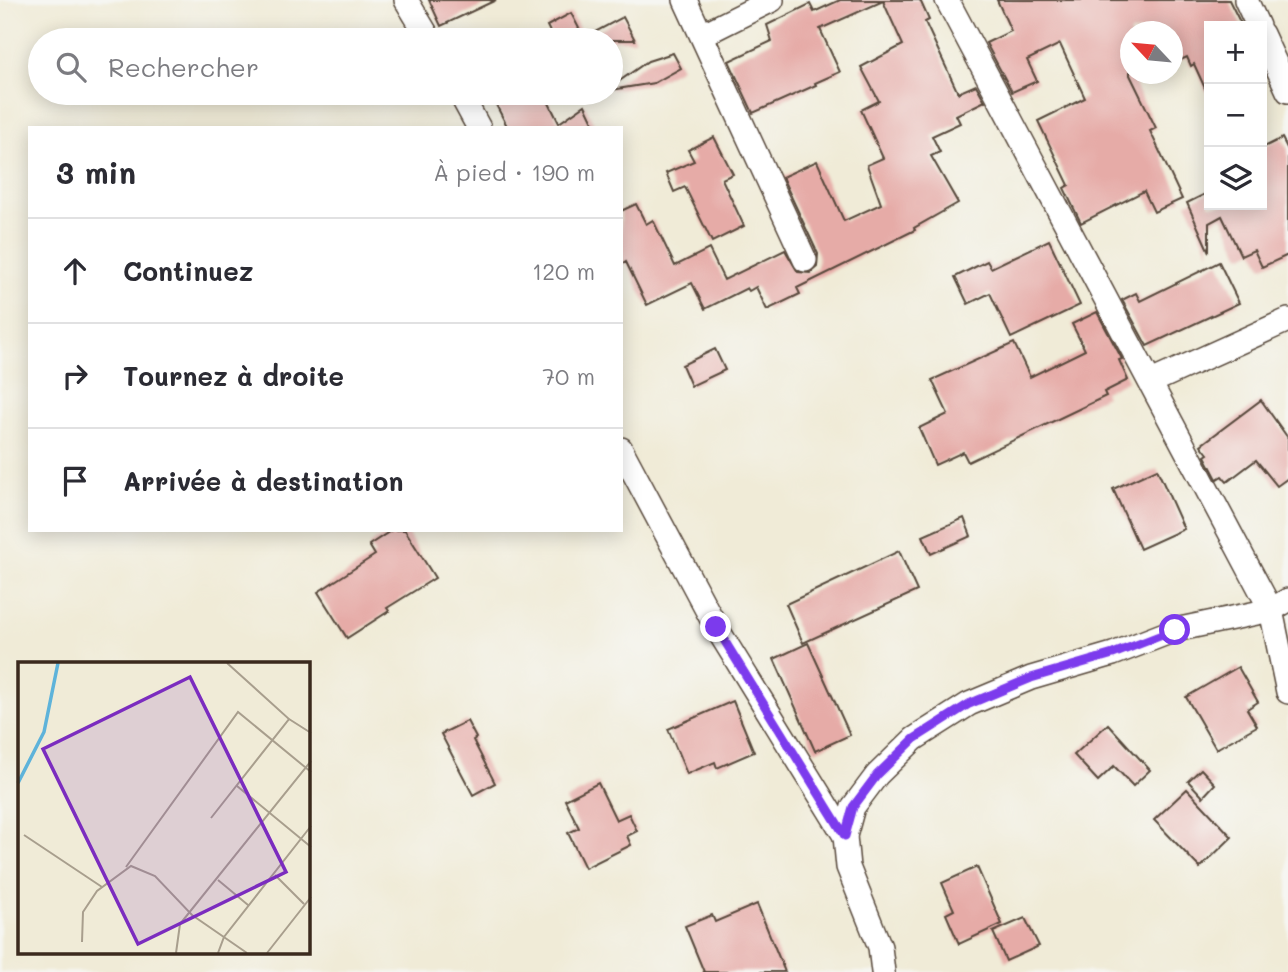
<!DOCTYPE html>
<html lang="fr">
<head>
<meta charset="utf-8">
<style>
	body { margin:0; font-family:Mali,sans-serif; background:#f2f2f3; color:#2b2b33 }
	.controls { position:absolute; right:21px; top:21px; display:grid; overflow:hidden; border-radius:0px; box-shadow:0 4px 18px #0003 }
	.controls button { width:63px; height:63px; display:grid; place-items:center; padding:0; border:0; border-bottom:2px solid #e1e1e2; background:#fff; color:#2b2b33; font:35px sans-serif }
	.compass { position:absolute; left:1120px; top:21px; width:63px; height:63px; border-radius:50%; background:#fff; box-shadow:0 4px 18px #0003; rotate:296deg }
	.stop { position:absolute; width:21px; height:21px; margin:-16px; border:5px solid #7c3aed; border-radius:50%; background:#fff }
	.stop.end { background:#7c3aed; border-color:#fff; box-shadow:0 2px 7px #0008 }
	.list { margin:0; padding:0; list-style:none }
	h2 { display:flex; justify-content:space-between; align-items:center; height:91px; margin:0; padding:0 28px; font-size:30px }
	h2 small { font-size:23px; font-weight:400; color:#7c7c81 }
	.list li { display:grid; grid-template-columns:46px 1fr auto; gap:21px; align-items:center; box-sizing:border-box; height:105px; padding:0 28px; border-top:2px solid #e1e1e2 }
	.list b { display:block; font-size:26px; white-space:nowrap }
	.list em { font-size:23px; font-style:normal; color:#7c7c81 }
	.icon { flex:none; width:38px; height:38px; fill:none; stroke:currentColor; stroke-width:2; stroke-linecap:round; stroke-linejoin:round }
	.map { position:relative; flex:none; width:1288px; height:972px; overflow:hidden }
	.search { position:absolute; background:#fff; box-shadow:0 4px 18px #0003; left:28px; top:28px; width:595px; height:77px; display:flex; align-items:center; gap:18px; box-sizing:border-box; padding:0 24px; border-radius:38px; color:#7c7c81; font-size:26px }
	.panel { position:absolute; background:#fff; box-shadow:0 4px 18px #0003; left:28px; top:126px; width:595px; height:406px; border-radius:0px }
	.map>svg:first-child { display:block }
	.building { fill:#e6aba7 }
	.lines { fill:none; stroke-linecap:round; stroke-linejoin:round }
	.minor-casing { stroke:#56473a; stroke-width:26 }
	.minor { stroke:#fff; stroke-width:23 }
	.route { stroke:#7c3aed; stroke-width:9 }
	.inset-river { fill:none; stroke:#5eb3da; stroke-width:3.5 }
	.inset-road { fill:none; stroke:#a89e8d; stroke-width:2 }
	.view { fill:#7b2cbf; fill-opacity:0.15; stroke:#7b2cbf; stroke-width:3.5 }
	.inset-edge { fill:none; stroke:#3b2a1e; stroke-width:3.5 }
</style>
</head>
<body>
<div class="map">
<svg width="1288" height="972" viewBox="0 0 1288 972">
	<rect width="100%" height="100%" fill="#f6f6f2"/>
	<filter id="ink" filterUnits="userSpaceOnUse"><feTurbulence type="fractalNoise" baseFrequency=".0143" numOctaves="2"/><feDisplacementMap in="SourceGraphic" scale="14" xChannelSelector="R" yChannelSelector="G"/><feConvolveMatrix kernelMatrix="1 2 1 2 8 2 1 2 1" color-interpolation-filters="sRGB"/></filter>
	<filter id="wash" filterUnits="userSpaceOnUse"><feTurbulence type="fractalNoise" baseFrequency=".00686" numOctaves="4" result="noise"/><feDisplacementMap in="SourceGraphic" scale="28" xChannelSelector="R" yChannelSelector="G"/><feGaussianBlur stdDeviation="1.57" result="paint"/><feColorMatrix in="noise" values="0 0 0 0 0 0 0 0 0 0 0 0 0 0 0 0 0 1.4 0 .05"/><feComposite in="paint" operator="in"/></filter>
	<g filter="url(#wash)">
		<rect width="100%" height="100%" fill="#f0ebd7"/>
		<g id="blocks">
			<g class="building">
				<polygon points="429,0 496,0 441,26"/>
				<polygon points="840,0 920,0 929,20 925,22 958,93 976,85 985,101 956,115 960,123 932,136 940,152 931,156 958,203 914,228 915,230 797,288 800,294 767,310 756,287 749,291 747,288 705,309 692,283 647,305 626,262 621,265 621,211 636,204 646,224 653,220 675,266 709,249 724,280 785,250 798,272 810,273 817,267 818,254 782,177 817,161 844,221 881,204 867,165 883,158 861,110 879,101 861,67 903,45 883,1 820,29 840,72 815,83 816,85 753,113 729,61 772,41 767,25 810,4 814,12"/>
				<polygon points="997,0 1229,0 1242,26 1209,26 1209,97 1194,64 1191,66 1187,57 1172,64 1172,32 1130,32 1130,75 1156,128 1150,131 1182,199 1154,212 1144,191 1081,223 1064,188 1069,185 1038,121 1085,98 1060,44 1027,60 1037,81 1012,92 986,43 1011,31"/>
				<polygon points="571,13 584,38 623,17 635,40 554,40 547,26"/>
				<polygon points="673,53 681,68 654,83 611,90 611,87 648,61"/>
				<polygon points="490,93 544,93 559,123 585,105 596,128 508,128"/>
				<polygon points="714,137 733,174 722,179 744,226 712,242 685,187 674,192 666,173 694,161 688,150"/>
				<polygon points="1282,138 1288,150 1288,255 1262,267 1254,250 1241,256 1222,216 1209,223 1209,252 1187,203 1209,192 1209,205 1262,205 1262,148"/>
				<polygon points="1049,240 1080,305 1011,338 990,293 968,304 955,277 987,261 991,268"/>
				<polygon points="1219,262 1239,303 1147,346 1122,300 1136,293 1140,301"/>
				<polygon points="1097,312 1122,359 1119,360 1128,380 1104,392 1106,396 968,462 963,452 935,465 919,428 948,414 932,380 1014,343 1030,377 1085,350 1072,324"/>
				<polygon points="715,349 725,370 691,386 682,365"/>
				<polygon points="1261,400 1288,438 1288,478 1277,486 1256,460 1227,482 1222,476 1217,479 1205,456 1208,454 1201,445"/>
				<polygon points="1157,469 1184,529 1140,549 1113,489"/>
				<polygon points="964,518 971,536 931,554 923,536"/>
				<polygon points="392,530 405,530 435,578 387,608 389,611 347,638 318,592 375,555 369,545"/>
				<polygon points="899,551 917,591 803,643 786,604"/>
				<polygon points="808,643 850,735 815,751 774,659"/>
				<polygon points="1238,667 1258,702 1247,709 1257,726 1216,749 1186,697"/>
				<polygon points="733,701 754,752 717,768 715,762 687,774 668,729"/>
				<polygon points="467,721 476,738 473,740 495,783 473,795 441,734"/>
				<polygon points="1108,724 1150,770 1133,786 1114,766 1098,781 1074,755"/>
				<polygon points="1201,769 1215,784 1203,797 1188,781"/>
				<polygon points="598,783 616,820 629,814 637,831 627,836 631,845 585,868 568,833 579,828 565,800"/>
				<polygon points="1187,789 1232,837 1200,868 1154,820"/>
				<polygon points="977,867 1002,924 959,944 946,914 954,910 942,883"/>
				<polygon points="757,904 785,972 704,972 685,926 712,915 715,922"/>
				<polygon points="1025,918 1039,946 1006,961 993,932"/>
			</g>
		</g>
	</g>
	<g filter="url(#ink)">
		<use href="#blocks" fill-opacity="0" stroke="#56473a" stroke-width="2"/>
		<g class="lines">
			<defs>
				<g id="minor">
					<polyline points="406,0 430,40"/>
					<polyline points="685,0 805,260"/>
					<polyline points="947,0 1271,610 1288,692"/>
					<polyline points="1246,0 1258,26"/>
					<polyline points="1262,34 1288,91"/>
					<polyline points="702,35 772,0"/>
					<polyline points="460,93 479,128"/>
					<polyline points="1151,382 1288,320"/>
					<polyline points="621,449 716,627 845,836"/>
					<polyline points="883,972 880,947 848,867 845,836 853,807 877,775 914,739 969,704 1031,678 1113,654 1175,630 1271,610 1288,600"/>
				</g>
			</defs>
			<use href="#minor" class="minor-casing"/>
			<use href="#minor" class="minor"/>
		</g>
	</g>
	<g class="lines" filter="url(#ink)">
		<polyline class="route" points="716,627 845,836 853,807 877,775 914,739 969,704 1031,678 1113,654 1175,630"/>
	</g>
	<g transform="translate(18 662)">
		<rect width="292" height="292" fill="#f0ebd7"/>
		<path class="inset-river" d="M0 121 26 70 40 1"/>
		<path class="inset-road" d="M271 57 293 71M219 124 293 185M193 156 271 57 209 1M6 173 84 225M108 205 220 50 293 110M257 213 286 242M200 218 230 243M64 280 65 250 79 229 113 204 137 214 174 253 229 291M158 291 162 262 293 99M200 291 206 275 293 164M249 291 293 235"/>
		<path class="view" d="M172 15 268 210 120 282 25 87Z"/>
		<rect width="292" height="292" class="inset-edge"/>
	</g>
</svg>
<div class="controls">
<button>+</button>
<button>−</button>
<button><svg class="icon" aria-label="layers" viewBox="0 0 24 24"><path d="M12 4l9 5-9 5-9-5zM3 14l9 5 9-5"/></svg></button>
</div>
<svg class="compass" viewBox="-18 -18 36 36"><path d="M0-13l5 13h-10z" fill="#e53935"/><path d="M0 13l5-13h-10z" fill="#7c7c81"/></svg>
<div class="stop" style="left:1175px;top:630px"></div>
<div class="stop end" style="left:716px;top:627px"></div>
<div class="search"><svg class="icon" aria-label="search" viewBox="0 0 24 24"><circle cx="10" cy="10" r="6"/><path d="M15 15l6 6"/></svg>Rechercher</div>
<section class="panel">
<h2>3 min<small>À pied · 190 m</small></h2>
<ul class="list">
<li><svg class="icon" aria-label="ahead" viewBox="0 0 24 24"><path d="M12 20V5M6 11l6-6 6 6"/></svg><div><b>Continuez</b></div><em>120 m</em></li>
<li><svg class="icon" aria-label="right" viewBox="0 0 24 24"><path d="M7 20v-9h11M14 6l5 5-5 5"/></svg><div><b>Tournez à droite</b></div><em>70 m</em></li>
<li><svg class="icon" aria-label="arrive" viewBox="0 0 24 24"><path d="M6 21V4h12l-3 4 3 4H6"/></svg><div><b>Arrivée à destination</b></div></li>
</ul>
</section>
</div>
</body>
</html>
